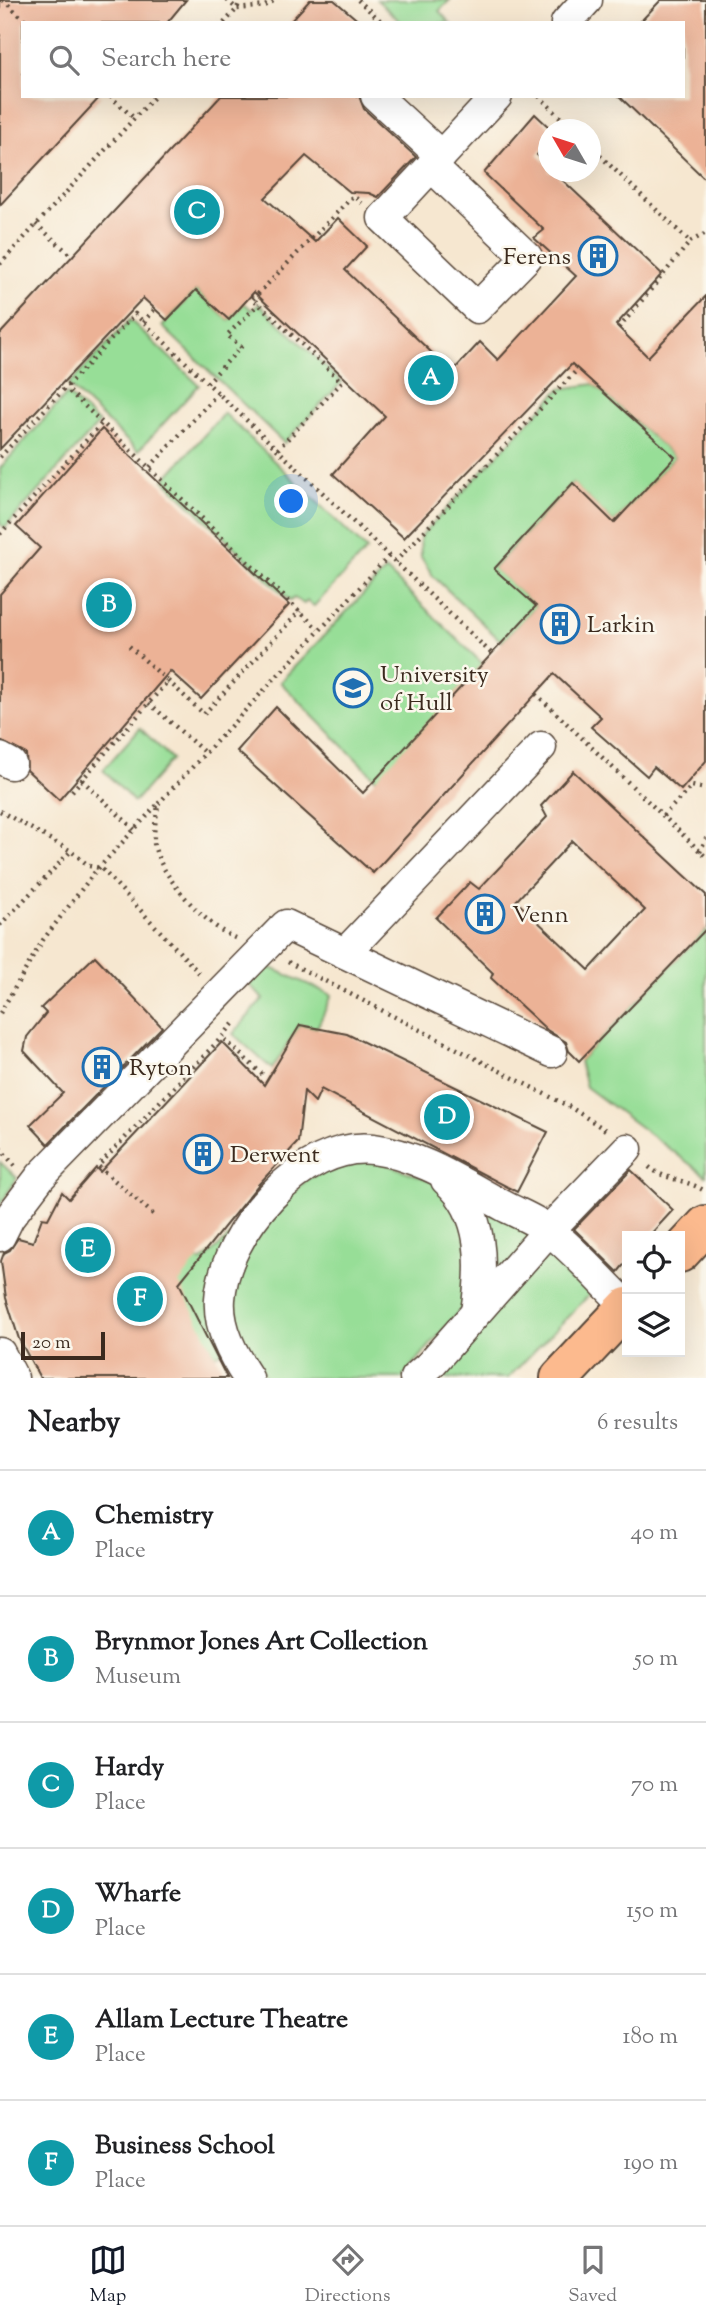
<!DOCTYPE html>
<html lang="en">
<head>
<meta charset="utf-8">
<style>
	body { margin:0; font-family:"Sorts Mill Goudy",serif; background:#f2f2f2; color:#202124 }
	.controls { position:absolute; right:21px; bottom:21px; display:grid; overflow:hidden; border-radius:0px; box-shadow:0 7px 28px #0002 }
	.controls button { width:63px; height:63px; display:grid; place-items:center; padding:0; border:0; border-bottom:2px solid #e0e0e0; background:#fff; color:#202124; font:35px sans-serif }
	.compass { position:absolute; left:538px; top:119px; width:63px; height:63px; border-radius:50%; background:#fff; box-shadow:0 7px 28px #0002; rotate:309deg }
	.scale { position:absolute; left:21px; bottom:18px; width:84px; box-sizing:border-box; padding-left:7px; border:4px solid #3b2a1e; border-top:0; font-size:19px; line-height:24px; white-space:nowrap; color:#3b2a1e; -webkit-text-stroke:5px #fbf7ec; paint-order:stroke }
	.you { position:absolute; left:292px; top:502px; width:24px; height:24px; margin:-18px; border:5px solid #fff; border-radius:50%; background:#1a73e8; box-shadow:0 0 0 10px #1a73e833 }
	.badge { display:grid; place-items:center; width:46px; height:46px; border-radius:50%; background:#111827; color:#fff; font-size:23px; font-weight:700 }
	.pin { position:absolute; translate:-50% -50%; border:4px solid #fff; box-shadow:0 2px 7px #0006 }
	.list { margin:0; padding:0; list-style:none }
	h2 { display:flex; justify-content:space-between; align-items:center; height:91px; margin:0; padding:0 28px; font-size:30px }
	h2 small { font-size:23px; font-weight:400; color:#757577 }
	.list li { display:grid; grid-template-columns:46px 1fr auto; gap:21px; align-items:center; box-sizing:border-box; height:126px; padding:0 28px; border-top:2px solid #e0e0e0 }
	.list b { display:block; font-size:26px; white-space:nowrap }
	.list p { margin:0; font-size:23px; white-space:nowrap; color:#757577 }
	.list em { font-size:23px; font-style:normal; color:#757577 }
	.icon { flex:none; width:38px; height:38px; fill:none; stroke:currentColor; stroke-width:2; stroke-linecap:round; stroke-linejoin:round }
	.map { position:relative; flex:none; width:706px; height:1378px; overflow:hidden }
	.search { position:absolute; background:#fff; box-shadow:0 7px 28px #0002; left:21px; right:21px; top:21px; height:77px; display:flex; align-items:center; gap:18px; box-sizing:border-box; padding:0 24px; border-radius:0px; color:#757577; font-size:26px }
	.sheet { height:847px; background:#fff }
	nav { display:flex; justify-content:space-around; align-items:center; box-sizing:border-box; height:98px; border-top:2px solid #e0e0e0; background:#fff; font-size:19px; color:#757577 }
	nav a { display:grid; justify-items:center; gap:4px }
	nav .on { color:#111827 }
	.map>svg:first-child { display:block }
	.green { fill:#97de97; stroke:#69845a; stroke-width:2 }
	.building { fill:#ecb296; fill-rule:evenodd }
	.lines { fill:none; stroke-linecap:round; stroke-linejoin:round }
	.minor-casing { stroke:#574639; stroke-width:33 }
	.major-casing { stroke:#574639; stroke-width:42 }
	.path { stroke:#574639; stroke-width:4.5; stroke-dasharray:2 5; stroke-linecap:butt }
	.minor { stroke:#fff; stroke-width:30 }
	.major { stroke:#fcba8e; stroke-width:38 }
	.labels { text-anchor:middle; stroke-width:5; stroke-linejoin:round; paint-order:stroke }
	.poi-label { font-size:24px; fill:#3b2a1e; stroke:#fbf7ec; text-anchor:start }
</style>
</head>
<body>
<div class="map">
<svg width="706" height="1378" viewBox="0 0 706 1378">
	<rect width="100%" height="100%" fill="#fbf7ec"/>
	<filter id="ink" filterUnits="userSpaceOnUse"><feTurbulence type="fractalNoise" baseFrequency=".0143" numOctaves="2"/><feDisplacementMap in="SourceGraphic" scale="14" xChannelSelector="R" yChannelSelector="G"/><feConvolveMatrix kernelMatrix="1 2 1 2 8 2 1 2 1" color-interpolation-filters="sRGB"/></filter>
	<filter id="wash" filterUnits="userSpaceOnUse"><feTurbulence type="fractalNoise" baseFrequency=".00686" numOctaves="4" result="noise"/><feDisplacementMap in="SourceGraphic" scale="28" xChannelSelector="R" yChannelSelector="G"/><feGaussianBlur stdDeviation="1.57" result="paint"/><feColorMatrix in="noise" values="0 0 0 0 0 0 0 0 0 0 0 0 0 0 0 0 0 1.4 0 .05"/><feComposite in="paint" operator="in"/></filter>
	<g filter="url(#wash)">
		<rect width="100%" height="100%" fill="#f6e7d0"/>
		<g class="green">
			<polygon points="377,0 450,0 439,11 450,23 402,23"/>
			<polygon points="196,290 229,320 244,303 252,310 259,304 342,382 284,443 162,326"/>
			<polygon points="130,320 199,385 138,451 68,385"/>
			<polygon points="594,384 675,457 614,523 572,483 494,568 536,606 502,642 433,576 421,557 420,537 560,389"/>
			<polygon points="67,394 99,423 5,528 0,524 0,468"/>
			<polygon points="224,413 367,550 314,606 307,601 304,604 294,598 290,601 164,480"/>
			<polygon points="386,570 483,664 377,780 280,682"/>
			<polygon points="140,728 172,759 134,802 103,770"/>
			<polygon points="706,929 706,1176 586,1087 579,1061"/>
			<polygon points="267,966 332,995 317,1028 300,1025 272,1069 233,1034 263,999 249,984"/>
			<polygon points="365,1156 440,1184 471,1242 463,1307 402,1378 267,1378 244,1352 228,1297 246,1242 308,1178"/>
			<polygon points="0,1162 17,1178 0,1205"/>
			<polygon points="458,1190 549,1230 476,1312"/>
			<polygon points="235,1232 230,1348 215,1355 172,1279 176,1241 201,1262"/>
			<polygon points="547,1246 594,1290 508,1378 432,1378"/>
		</g>
		<g id="blocks">
			<g class="building">
				<polygon points="0,0 186,0 167,23 23,23 23,96 101,96 0,205"/>
				<polygon points="310,0 334,0 361,23 289,23"/>
				<polygon points="661,0 706,0 706,180 619,96 683,96 683,23 639,23"/>
				<polygon points="221,96 359,96 364,109 416,157 378,197 369,193 350,192 306,156 265,198 315,242 338,218 367,246 345,270 452,372 480,342 498,360 576,276 534,238 544,230 484,173 535,114 552,130 549,130 549,140 537,155 549,166 549,172 554,172 662,274 616,325 648,357 706,296 706,761 681,790 654,767 647,776 591,727 601,717 554,674 373,873 237,751 276,707 363,793 536,606 494,569 573,483 614,523 675,457 572,364 404,538 333,474 385,416 254,292 229,320 196,290 167,320 143,298 0,449 0,334"/>
				<polygon points="102,429 289,605 201,699 170,671 59,800 27,770 26,754 0,741 0,594 40,548 16,526"/>
				<path d="M573 771 706 895V929L579 1061 569 1051 566 1042 547 1030 491 978 493 973 436 918 470 882 479 889 547 817 541 806ZM572 841 645 910 589 970 516 901Z"/>
				<polygon points="95,956 162,1027 48,1144 30,1125 63,1093 24,1051 27,1037 46,1013 41,1008"/>
				<polygon points="300,1025 347,1034 548,1132 517,1192 321,1089 315,1102 304,1091 298,1142 258,1185 179,1283 227,1378 40,1378 19,1339 6,1298 1,1261 4,1253 10,1250 18,1238 33,1242 42,1218 48,1219 62,1192 69,1199 96,1168 100,1172 222,1042 264,1085"/>
				<polygon points="631,1170 673,1210 649,1236 627,1236 627,1261 618,1272 574,1229"/>
			</g>
		</g>
	</g>
	<g filter="url(#ink)">
		<use href="#blocks" fill-opacity="0" stroke="#574639" stroke-width="2"/>
		<g class="lines">
			<defs>
				<g id="minor">
					<polyline points="566,23 587,0"/>
					<polyline points="376,96 441,156"/>
					<polyline points="431,166 527,257 477,308 383,218 497,96"/>
					<polyline points="0,758 11,764"/>
					<polyline points="345,953 541,747"/>
					<path d="M446 1180C485 1213 483 1266 476 1312"/>
					<polyline points="0,1236 9,1218 41,1176 286,925 552,1052"/>
					<polyline points="0,1353 13,1378"/>
					<path d="M248 1378C233 1355 218 1328 220 1299 224 1233 302 1141 373 1149 420 1155 463 1184 504 1206 519 1214 538 1221 551 1232 578 1254 602 1282 627 1306"/>
					<polyline points="415,1378 430,1365 549,1230 627,1149"/>
				</g>
				<g id="major">
					<polyline points="680,1253 706,1225"/>
					<polyline points="560,1378 627,1307"/>
				</g>
			</defs>
			<use href="#minor" class="minor-casing"/>
			<use href="#major" class="major-casing"/>
			<g class="path">
				<polyline points="3,0 28,23"/>
				<polyline points="227,0 237,9 265,6 275,0"/>
				<polyline points="358,0 383,23"/>
				<polyline points="224,23 237,9 240,0"/>
				<polyline points="110,96 134,118"/>
				<polyline points="539,96 573,130"/>
				<polyline points="590,146 690,242"/>
				<polyline points="36,224 73,257"/>
				<polyline points="0,264 155,96"/>
				<polyline points="250,296 342,382 277,450"/>
				<polyline points="253,299 353,196 362,203"/>
				<polyline points="143,322 155,309"/>
				<polyline points="619,328 690,242 706,233"/>
				<polyline points="207,383 241,347 227,335 259,304"/>
				<polyline points="68,385 70,392 318,629"/>
				<polyline points="0,457 135,314 492,654"/>
				<polyline points="150,467 218,393"/>
				<polyline points="0,534 103,422"/>
				<polyline points="395,562 577,370"/>
				<polyline points="168,681 204,714 300,611"/>
				<polyline points="536,694 706,857"/>
				<polyline points="149,703 204,752"/>
				<polyline points="82,780 135,830"/>
				<polyline points="72,791 168,681 128,645"/>
				<polyline points="0,811 71,851 89,866 101,868 199,973"/>
				<polyline points="663,816 692,786 706,789"/>
				<polyline points="700,852 706,838"/>
				<polyline points="0,925 71,851"/>
				<path d="M235 938C207 927 158 874 154 843 153 831 157 816 158 804L389 556"/>
				<polyline points="288,962 570,1107 607,1131"/>
				<polyline points="0,1013 43,940 94,873 157,805"/>
				<polyline points="233,1024 222,1037 263,1075"/>
				<polyline points="0,1148 15,1166"/>
				<path d="M649 1167C666 1181 688 1179 706 1192"/>
				<polyline points="153,1214 98,1166 222,1037"/>
			</g>
			<use href="#minor" class="minor"/>
			<use href="#major" class="major"/>
		</g>
	</g>
	<defs>
		<symbol id="building-ring" viewBox="-11 -11 22 22"><circle r="9.5" fill="#fbf7ec" stroke="#1f6fb2" stroke-width="1.5"/><path d="M-4-6H4V6H1V3H-1V6H-4ZM-2.5-4.3h1.7v1.8h-1.7ZM.8-4.3h1.7v1.8H.8ZM-2.5-1h1.7V.8h-1.7ZM.8-1h1.7V.8H.8Z" fill="#1f6fb2"/></symbol>
		<symbol id="university-ring" viewBox="-11 -11 22 22"><circle r="9.5" fill="#fbf7ec" stroke="#1f6fb2" stroke-width="1.5"/><path d="M0-5L7-2L0 1L-7-2ZM-4 1L0 2.5L4 1V4Q0 6-4 4Z" fill="#1f6fb2"/></symbol>
	</defs>
	<g fill-rule="evenodd">
		<use href="#building-ring" x="576" y="234" width="44" height="44"/>
		<use href="#building-ring" x="538" y="602" width="44" height="44"/>
		<use href="#university-ring" x="331" y="666" width="44" height="44"/>
		<use href="#building-ring" x="463" y="892" width="44" height="44"/>
		<use href="#building-ring" x="80" y="1045" width="44" height="44"/>
		<use href="#building-ring" x="181" y="1132" width="44" height="44"/>
	</g>
	<g class="labels">
		<g class="poi-label">
			<text x="571" y="264" text-anchor="end">Ferens</text>
			<text x="587" y="632">Larkin</text>
			<text x="380" y="682">University<tspan x="380" dy="28">of Hull</tspan></text>
			<text x="512" y="922">Venn</text>
			<text x="129" y="1075">Ryton</text>
			<text x="230" y="1162">Derwent</text>
		</g>
	</g>
</svg>
<div class="controls">
<button><svg class="icon" aria-label="locate" viewBox="0 0 24 24"><circle cx="12" cy="12" r="6"/><path d="M12 2v4M12 18v4M2 12h4M18 12h4"/></svg></button>
<button><svg class="icon" aria-label="layers" viewBox="0 0 24 24"><path d="M12 4l9 5-9 5-9-5zM3 14l9 5 9-5"/></svg></button>
</div>
<svg class="compass" viewBox="-18 -18 36 36"><path d="M0-13l5 13h-10z" fill="#e53935"/><path d="M0 13l5-13h-10z" fill="#757577"/></svg>
<div class="scale">20 m</div>
<div class="you"></div>
<div class="pin badge" style="left:431px;top:378px;background:#0f9aa8">A</div>
<div class="pin badge" style="left:109px;top:605px;background:#0f9aa8">B</div>
<div class="pin badge" style="left:197px;top:212px;background:#0f9aa8">C</div>
<div class="pin badge" style="left:447px;top:1117px;background:#0f9aa8">D</div>
<div class="pin badge" style="left:88px;top:1250px;background:#0f9aa8">E</div>
<div class="pin badge" style="left:140px;top:1299px;background:#0f9aa8">F</div>
<div class="search"><svg class="icon" aria-label="search" viewBox="0 0 24 24"><circle cx="10" cy="10" r="6"/><path d="M15 15l6 6"/></svg>Search here</div>
</div>
<section class="sheet">
<h2>Nearby<small>6 results</small></h2>
<ul class="list">
<li><span class="badge" style="background:#0f9aa8">A</span><div><b>Chemistry</b><p>Place</p></div><em>40 m</em></li>
<li><span class="badge" style="background:#0f9aa8">B</span><div><b>Brynmor Jones Art Collection</b><p>Museum</p></div><em>50 m</em></li>
<li><span class="badge" style="background:#0f9aa8">C</span><div><b>Hardy</b><p>Place</p></div><em>70 m</em></li>
<li><span class="badge" style="background:#0f9aa8">D</span><div><b>Wharfe</b><p>Place</p></div><em>150 m</em></li>
<li><span class="badge" style="background:#0f9aa8">E</span><div><b>Allam Lecture Theatre</b><p>Place</p></div><em>180 m</em></li>
<li><span class="badge" style="background:#0f9aa8">F</span><div><b>Business School</b><p>Place</p></div><em>190 m</em></li>
</ul>
</section>
<nav>
<a class="on"><svg class="icon" aria-label="map" viewBox="0 0 24 24"><path d="M3 6l6-2 6 2 6-2v14l-6 2-6-2-6 2zM9 4v14M15 6v14"/></svg>Map</a>
<a><svg class="icon" aria-label="directions" viewBox="0 0 24 24"><path d="M12 3l9 9-9 9-9-9zM9 14v-3h6M13 9l2 2-2 2"/></svg>Directions</a>
<a><svg class="icon" aria-label="saved" viewBox="0 0 24 24"><path d="M7 4h10v16l-5-4-5 4z"/></svg>Saved</a>
</nav>
</body>
</html>
